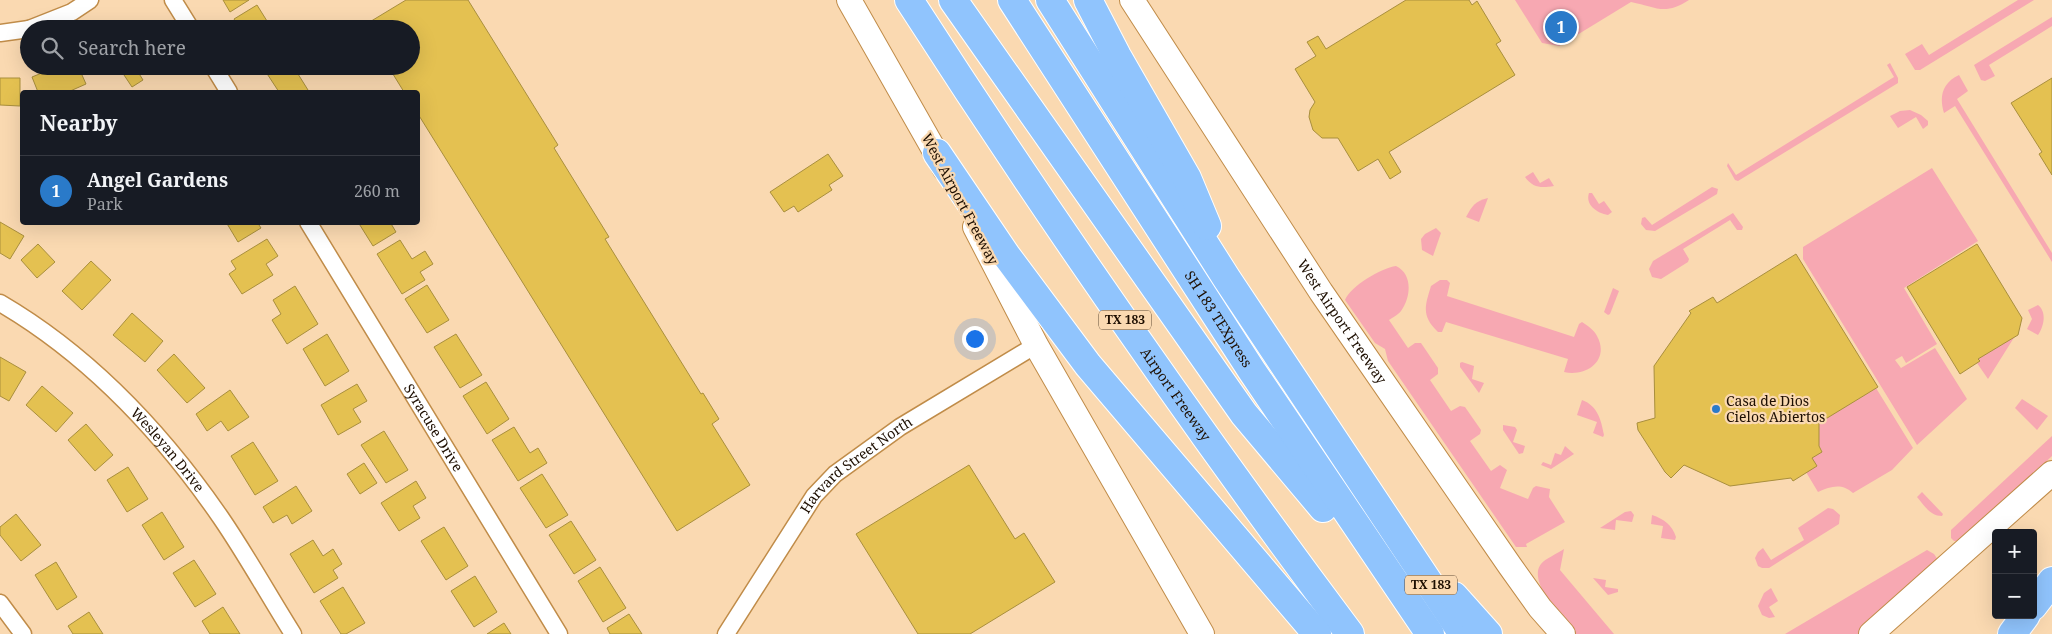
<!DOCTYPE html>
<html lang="en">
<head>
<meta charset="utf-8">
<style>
	body { margin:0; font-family:"Noto Serif",serif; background:#242831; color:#f1f3f6 }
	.controls { position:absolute; right:15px; bottom:15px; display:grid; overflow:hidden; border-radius:5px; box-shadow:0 5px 20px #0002 }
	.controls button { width:45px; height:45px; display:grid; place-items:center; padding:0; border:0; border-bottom:1px solid #363941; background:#171b24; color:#f1f3f6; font:25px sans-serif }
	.you { position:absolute; left:974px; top:338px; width:18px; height:18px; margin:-12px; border:4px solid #fff; border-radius:50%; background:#1a73e8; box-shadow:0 0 0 8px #1a73e833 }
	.badge { display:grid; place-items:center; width:32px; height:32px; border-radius:50%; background:#2a7ac9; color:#fff; font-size:16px; font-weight:700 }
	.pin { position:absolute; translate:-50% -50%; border:2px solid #fff; box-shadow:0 1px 5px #0006 }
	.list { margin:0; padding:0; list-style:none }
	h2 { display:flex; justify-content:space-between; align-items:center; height:65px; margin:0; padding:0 20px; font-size:21px }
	h2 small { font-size:16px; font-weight:400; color:#9ea1a6 }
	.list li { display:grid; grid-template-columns:32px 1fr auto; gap:15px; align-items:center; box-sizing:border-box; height:70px; padding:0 20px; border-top:1px solid #363941 }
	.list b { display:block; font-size:19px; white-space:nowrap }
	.list p { margin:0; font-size:16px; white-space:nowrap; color:#9ea1a6 }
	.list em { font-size:16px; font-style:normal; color:#9ea1a6 }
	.icon { flex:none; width:28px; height:28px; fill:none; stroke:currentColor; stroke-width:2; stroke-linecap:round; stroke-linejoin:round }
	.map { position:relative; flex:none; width:2052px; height:634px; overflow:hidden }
	.search { position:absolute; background:#171b24; box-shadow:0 5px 20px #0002; left:20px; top:20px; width:400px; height:55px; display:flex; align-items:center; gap:12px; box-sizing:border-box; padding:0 18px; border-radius:28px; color:#9ea1a6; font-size:19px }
	.panel { position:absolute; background:#171b24; box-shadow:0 5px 20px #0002; left:20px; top:90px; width:400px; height:135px; border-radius:5px }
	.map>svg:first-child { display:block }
	.green { fill:#f7a8b2 }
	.building { fill:#e4c151; stroke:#a98f3d }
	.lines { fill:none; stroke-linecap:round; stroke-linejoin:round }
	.street-casing { stroke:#c08c49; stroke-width:19 }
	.secondary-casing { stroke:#c08c49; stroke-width:26 }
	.highway-casing { stroke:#fff; stroke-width:30 }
	.street { stroke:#fff; stroke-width:16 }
	.secondary { stroke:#fff; stroke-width:24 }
	.highway { stroke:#90c4fd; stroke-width:28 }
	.poi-dot { fill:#2a7ac9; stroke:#fad9b1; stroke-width:2 }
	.labels { text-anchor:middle; stroke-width:4.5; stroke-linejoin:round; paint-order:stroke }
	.shield { fill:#fad9b1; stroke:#5f4b35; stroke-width:1 }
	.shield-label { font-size:12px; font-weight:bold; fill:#1d0e00 }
	.street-label { font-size:14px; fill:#1d0e00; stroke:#fad9b1 }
	.poi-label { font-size:14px; fill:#1d0e00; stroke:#fad9b1; text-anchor:start }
</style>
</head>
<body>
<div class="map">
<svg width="2052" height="634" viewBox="0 0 2052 634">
	<rect width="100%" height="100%" fill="#fad9b1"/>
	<g class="green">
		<path d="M1515 0H1689C1665 16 1656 7 1631 2L1559 46 1542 43Z"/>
		<polygon points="2018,0 2034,0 1920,70 1915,70 1905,54 1922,44 1929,55"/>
		<polygon points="2052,17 2052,26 1989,65 1995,76 1985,81 1981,80 1974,65"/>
		<polygon points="1890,63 1898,78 1898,83 1738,181 1735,180 1727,166 1728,163 1736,175 1894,77 1887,65"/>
		<path d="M1959 75 1968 91 1957 99 2052 253V262L1955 106 1944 113C1939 97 1942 83 1959 75Z"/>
		<polygon points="1910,110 1921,115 1928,121 1928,125 1923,129 1916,117 1898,128 1890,116 1900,111"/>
		<polygon points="1932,168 1978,241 1904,288 1937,344 1906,363 1902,356 1895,360 1901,368 1935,348 1967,399 1917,445 1803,259 1803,247"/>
		<path d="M1533 172 1540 183 1549 178 1554 186C1541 188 1533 188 1525 177Z"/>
		<polygon points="1712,187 1718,189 1717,194 1655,231 1646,230 1641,224 1642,218 1645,217 1652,225"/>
		<path d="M1589 193H1592L1599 204 1604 201 1612 212 1608 215C1597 213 1585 205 1589 193Z"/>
		<path d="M1488 198 1479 222 1466 217C1472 206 1475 201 1488 198Z"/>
		<polygon points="1733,213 1743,227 1742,230 1737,230 1730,220 1683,249 1689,259 1688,262 1661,279 1652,277 1649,269 1653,261"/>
		<polygon points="1436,228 1441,233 1433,256 1422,250 1421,239 1425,234"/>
		<path d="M1396 266C1413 274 1411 297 1401 311 1398 315 1392 318 1389 320L1408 348 1415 343H1421L1438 368V374L1430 380 1451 411 1460 406 1465 407 1481 430 1480 434 1470 441 1491 471 1500 465 1507 470 1500 488 1528 499 1533 488 1536 486 1550 489 1549 497 1565 522 1526 544 1527 547H1516L1388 361 1385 349 1375 343 1345 300C1351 286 1381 268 1396 266Z"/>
		<path d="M1440 280H1447L1450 283 1447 296 1574 337 1579 324 1582 322C1588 326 1594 330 1597 336 1610 360 1587 377 1564 372L1568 359 1446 322 1442 332H1438C1421 316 1425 306 1431 286Z"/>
		<polygon points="1613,288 1619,291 1610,314 1608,315 1604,312"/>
		<path d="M2038 305C2047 312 2044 326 2038 335L2027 329 2032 319 2028 310Z"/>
		<polygon points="2015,336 1988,379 1977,363 1980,361 1978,359"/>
		<polygon points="1462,362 1474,366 1472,379 1484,383 1479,393 1460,367 1460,363"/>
		<path d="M1876 388 1913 448 1892 470 1853 493C1842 483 1831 486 1818 492L1806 472 1817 466 1812 458 1822 451 1819 446V423Z"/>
		<polygon points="2022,399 2048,416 2037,430 2015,408"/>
		<path d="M1582 400C1598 406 1601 420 1604 435L1603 437 1593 433 1597 422 1577 415Z"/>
		<polygon points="1503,425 1515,427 1517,430 1513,442 1525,446 1523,453 1519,454 1503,430"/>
		<polygon points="2052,436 2052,456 1962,541 1954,541 1951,538 1951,530"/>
		<polygon points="1565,446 1574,454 1551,469 1541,465 1543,462 1551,465 1555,453 1561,455"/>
		<path d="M1922 492 1943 514 1942 516C1930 516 1924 505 1917 497Z"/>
		<polygon points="1828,508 1833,509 1840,515 1839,524 1769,568 1762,568 1758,566 1755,558 1758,552 1763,548 1771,560 1804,540 1798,528"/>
		<polygon points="1631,511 1634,515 1632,522 1616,520 1615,530 1600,528 1625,512"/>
		<path d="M1652 515C1664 519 1672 525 1676 537L1675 540 1661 538 1663 526 1651 524Z"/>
		<path d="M1564 549 1560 570 1614 634H1574C1563 620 1527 581 1541 564 1546 558 1557 554 1564 549Z"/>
		<polygon points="1927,550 1934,554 1938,560 1863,634 1785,634"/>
		<polygon points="1593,578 1606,580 1605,587 1618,589 1618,592 1608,595"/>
		<polygon points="1771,588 1778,601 1769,607 1775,617 1769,618 1762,615 1758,606 1764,593"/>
	</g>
	<g class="building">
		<polygon points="223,0 249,0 230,12"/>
		<polygon points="406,0 468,0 558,145 554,148 609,237 605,239 701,394 703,393 719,419 712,424 750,485 677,531 418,114 418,92 404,92 388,66 411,66 411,29 365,29 363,26"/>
		<polygon points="1406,0 1469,0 1472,5 1477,1 1501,41 1496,44 1515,75 1389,152 1401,172 1390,179 1378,159 1358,171 1338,138 1322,138 1313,130 1309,117 1310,110 1315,102 1295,69 1316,56 1307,42 1318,36 1326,49"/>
		<polygon points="257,5 272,29 240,29 234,19"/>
		<polygon points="59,66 78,66 86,84 68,92 38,92 32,77"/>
		<polygon points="118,66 147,66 138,72 143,80 132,87"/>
		<polygon points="262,66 293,66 308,90 303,92 279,92"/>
		<polygon points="0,78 20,78 20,106 0,105"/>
		<polygon points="2052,78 2052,175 2039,154 2042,152 2011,103"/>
		<polygon points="828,154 843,176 829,185 832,190 798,212 794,206 784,212 770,192"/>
		<polygon points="0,222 24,236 10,259 0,253"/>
		<polygon points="226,222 257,222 261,228 238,242"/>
		<polygon points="358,222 390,222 396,232 373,246"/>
		<polygon points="267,239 278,256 266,264 273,275 242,294 229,274 236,269 231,261"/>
		<polygon points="400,240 412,259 425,251 433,264 420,272 425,280 402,294 377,254"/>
		<polygon points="38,244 55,262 37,278 21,260"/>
		<polygon points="1977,244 2022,318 2018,335 1978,359 1980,361 1960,374 1907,287"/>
		<polygon points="1796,254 1878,387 1819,423 1819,446 1822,452 1812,458 1817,466 1793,481 1791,478 1730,486 1684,465 1671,478 1665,472 1638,430 1637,423 1655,418 1654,366 1691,313 1689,311 1713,297 1717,303"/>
		<polygon points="91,261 111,280 82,310 62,291"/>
		<polygon points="427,285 449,320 427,333 405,299"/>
		<polygon points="295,286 318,324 287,344 272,320 281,314 273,300"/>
		<polygon points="132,313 163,341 145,362 113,335"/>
		<polygon points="327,334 349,371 325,386 303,349"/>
		<polygon points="456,334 482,375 460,388 434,347"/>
		<polygon points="174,354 205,388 187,403 157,370"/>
		<polygon points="0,357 26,372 9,401 0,396"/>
		<polygon points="486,382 509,419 487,434 463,396"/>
		<polygon points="357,384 367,401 353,409 361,422 338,435 321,405"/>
		<polygon points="42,386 73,413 56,432 26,405"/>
		<polygon points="230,390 249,417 228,431 221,421 207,431 196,414"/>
		<polygon points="86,424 113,455 95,471 68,440"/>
		<polygon points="514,427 530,453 538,448 547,463 518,481 492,440"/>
		<polygon points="384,431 408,470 386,483 361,445"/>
		<polygon points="253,442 278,481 255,495 231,456"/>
		<polygon points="364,463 377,483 360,494 347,474"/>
		<polygon points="969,465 1015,539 1024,533 1055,582 970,634 918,634 856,534"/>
		<polygon points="128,467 148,499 127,512 107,480"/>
		<polygon points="542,474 568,515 546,528 520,488"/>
		<polygon points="416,481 426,498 413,506 420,518 399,531 381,503"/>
		<polygon points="296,486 312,511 292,524 287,515 273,523 263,507"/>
		<polygon points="162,512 184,547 164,560 142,525"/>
		<polygon points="16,514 41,545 21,561 0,535 0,527"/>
		<polygon points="571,521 596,560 574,574 549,535"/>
		<polygon points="444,527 468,566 446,580 421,541"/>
		<polygon points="313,540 323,556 333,549 342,564 333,570 338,578 314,593 290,554"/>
		<polygon points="194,560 216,594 195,607 173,573"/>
		<polygon points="56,562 77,597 57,610 35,575"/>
		<polygon points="600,567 626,608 603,622 578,581"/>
		<polygon points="475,576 497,612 474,627 451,591"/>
		<polygon points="343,587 365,623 346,634 341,634 320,601"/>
		<polygon points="223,607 240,634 210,634 202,621"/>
		<polygon points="89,612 103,634 73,634 68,626"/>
		<polygon points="629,614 642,634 610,634 607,628"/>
		<polygon points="504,623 511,634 487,634"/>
	</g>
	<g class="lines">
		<defs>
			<g id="street">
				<polyline points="173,0 191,29"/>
				<polyline points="29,29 72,12 90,0"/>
				<polyline points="0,33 29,29"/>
				<polyline points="213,66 229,92"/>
				<path id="s1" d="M308 222 559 634"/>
				<path id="s2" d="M0 303C89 355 163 434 221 518 247 556 269 596 293 634"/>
				<polyline points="0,603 23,634"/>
				<path id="s3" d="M726 634 814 496 835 474 900 427 1036 345"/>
			</g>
			<g id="secondary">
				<polyline points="849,0 945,169"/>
				<path id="s4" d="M1132 0 1321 292 1510 566 1540 608 1563 634"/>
				<polyline points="975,227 1036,345 1202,634"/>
				<polyline points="1871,634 2052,473"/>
			</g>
			<g id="highway">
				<path id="s5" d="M909 0C1048 216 1196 428 1350 634"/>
				<polyline points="953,0 1244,414 1323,508"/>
				<path id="s6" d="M1012 0 1252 371 1430 634"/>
				<polyline points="1050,0 1227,279 1463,634"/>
				<polyline points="1088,0 1117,56 1187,178 1207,226"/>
				<polyline points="937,153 1006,255 1088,365 1317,634"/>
				<polyline points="1454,596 1488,634"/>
				<polyline points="2033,606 2052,581"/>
				<polyline points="2012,634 2026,615"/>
			</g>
		</defs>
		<use href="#street" class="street-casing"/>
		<use href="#secondary" class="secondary-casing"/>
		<use href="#highway" class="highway-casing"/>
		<use href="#street" class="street"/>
		<use href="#secondary" class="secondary"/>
		<use href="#highway" class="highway"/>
	</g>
	<circle class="poi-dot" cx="1716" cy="409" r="5"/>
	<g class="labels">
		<g class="shield">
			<rect x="1099" y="310.5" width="52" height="19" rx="4"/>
			<rect x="1405" y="575.5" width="52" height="19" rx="4"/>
		</g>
		<g class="shield-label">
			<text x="1125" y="324">TX 183</text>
			<text x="1431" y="589">TX 183</text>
		</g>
		<g class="street-label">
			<text transform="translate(960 199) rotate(62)" y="5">West Airport Freeway</text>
			<text dy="5" stroke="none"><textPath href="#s6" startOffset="380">SH 183 TEXpress</textPath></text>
			<text dy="5" stroke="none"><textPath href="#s4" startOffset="384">West Airport Freeway</textPath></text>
			<text dy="5" stroke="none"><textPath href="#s5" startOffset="476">Airport Freeway</textPath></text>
			<text dy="5" stroke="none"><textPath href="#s1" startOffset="241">Syracuse Drive</textPath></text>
			<text dy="5" stroke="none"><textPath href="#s2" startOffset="224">Wesleyan Drive</textPath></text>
			<text dy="5" stroke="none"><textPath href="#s3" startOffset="216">Harvard Street North</textPath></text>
		</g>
		<g class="poi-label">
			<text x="1726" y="406">Casa de Dios<tspan x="1726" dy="16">Cielos Abiertos</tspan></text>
		</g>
	</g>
</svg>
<div class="controls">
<button>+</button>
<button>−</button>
</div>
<div class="you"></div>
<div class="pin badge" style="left:1561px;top:27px">1</div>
<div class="search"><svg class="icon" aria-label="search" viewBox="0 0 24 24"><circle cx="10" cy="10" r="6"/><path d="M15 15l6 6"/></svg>Search here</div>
<section class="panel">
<h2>Nearby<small></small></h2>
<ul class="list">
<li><span class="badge">1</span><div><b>Angel Gardens</b><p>Park</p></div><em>260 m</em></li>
</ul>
</section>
</div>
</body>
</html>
